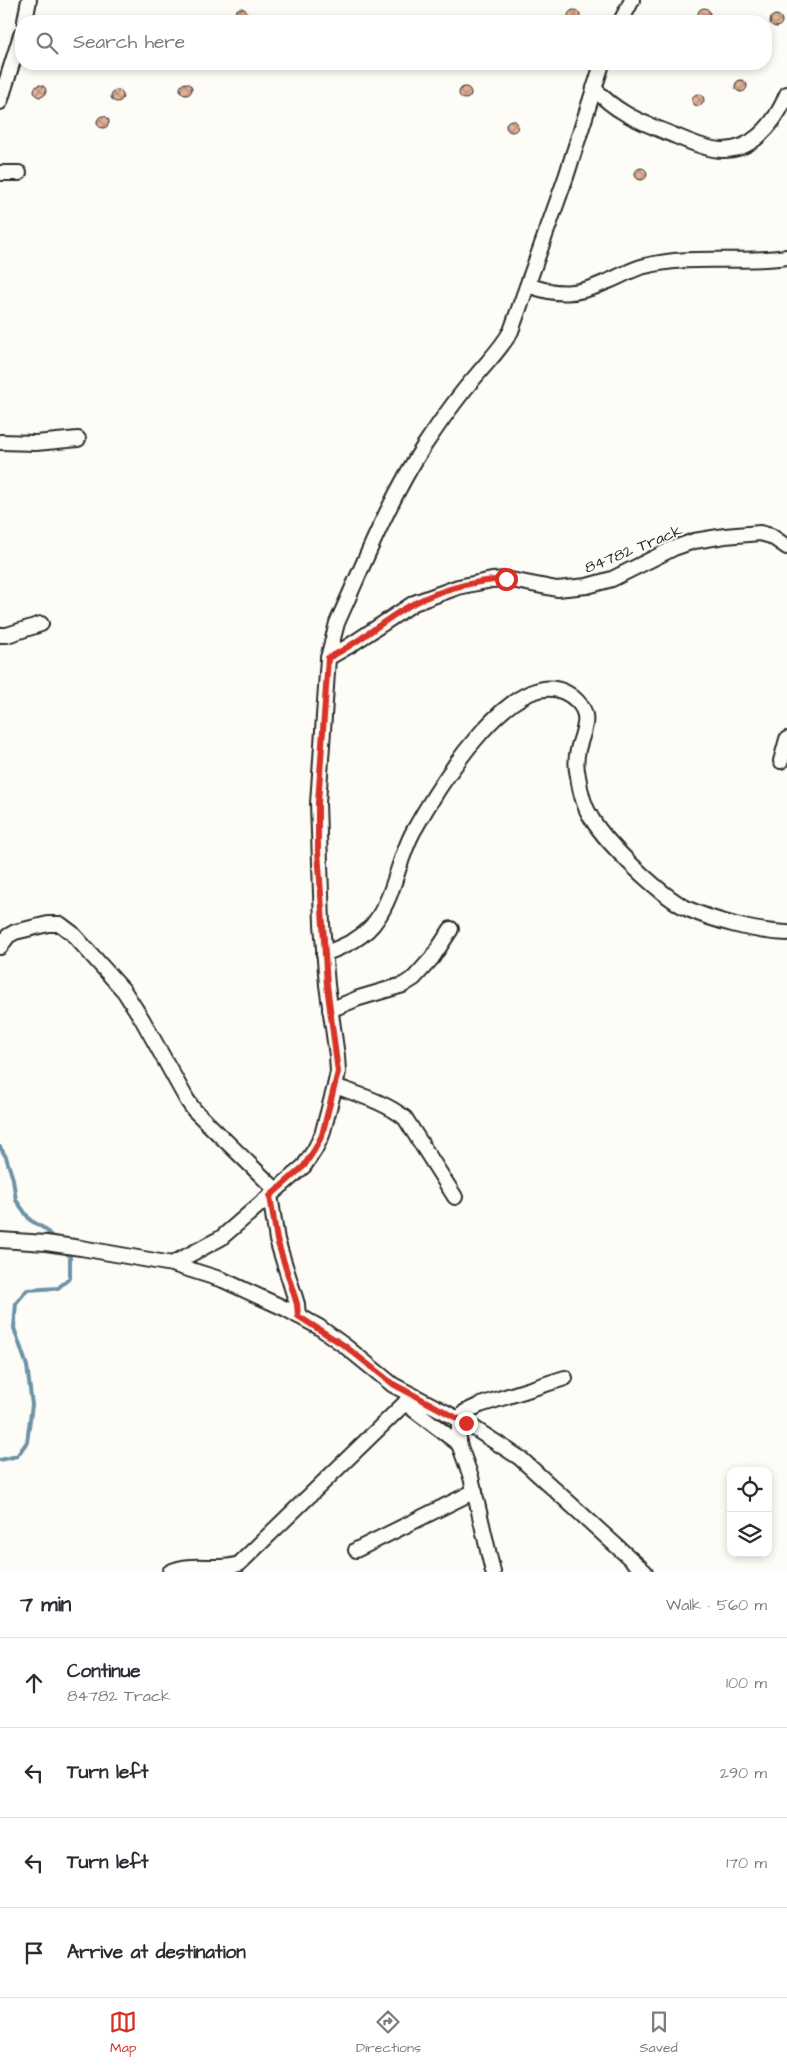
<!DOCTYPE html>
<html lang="en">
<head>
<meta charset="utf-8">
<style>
	body { margin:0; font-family:"Architects Daughter",sans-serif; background:#f2f2f3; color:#2b2b33 }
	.controls { position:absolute; right:15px; bottom:15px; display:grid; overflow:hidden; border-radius:10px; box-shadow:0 2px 8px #0003 }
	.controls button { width:45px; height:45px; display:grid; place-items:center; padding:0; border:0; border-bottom:1px solid #e1e1e2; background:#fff; color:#2b2b33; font:25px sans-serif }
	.stop { position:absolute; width:15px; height:15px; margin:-11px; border:4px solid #d93025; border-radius:50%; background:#fff }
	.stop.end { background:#d93025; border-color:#fff; box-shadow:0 1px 5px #0008 }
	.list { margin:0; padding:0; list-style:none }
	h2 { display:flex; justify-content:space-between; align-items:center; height:65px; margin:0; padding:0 20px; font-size:21px }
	h2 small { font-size:16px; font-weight:400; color:#7c7c81 }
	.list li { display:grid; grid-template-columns:32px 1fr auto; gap:15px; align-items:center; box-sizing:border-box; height:90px; padding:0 20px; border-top:1px solid #e1e1e2 }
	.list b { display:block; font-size:19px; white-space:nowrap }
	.list p { margin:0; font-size:16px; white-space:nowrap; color:#7c7c81 }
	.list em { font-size:16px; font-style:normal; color:#7c7c81 }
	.icon { flex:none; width:28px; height:28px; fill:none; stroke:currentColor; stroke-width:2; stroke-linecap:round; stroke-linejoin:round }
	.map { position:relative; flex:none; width:787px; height:1572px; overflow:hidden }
	.search { position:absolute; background:#fff; box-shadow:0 2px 8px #0003; left:15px; right:15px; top:15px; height:55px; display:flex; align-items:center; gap:12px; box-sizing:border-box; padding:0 18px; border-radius:20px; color:#7c7c81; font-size:19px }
	.sheet { height:425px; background:#fff }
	nav { display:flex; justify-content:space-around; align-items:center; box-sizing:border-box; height:70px; border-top:1px solid #e1e1e2; background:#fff; font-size:14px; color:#7c7c81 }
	nav a { display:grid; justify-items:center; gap:2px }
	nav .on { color:#d93025 }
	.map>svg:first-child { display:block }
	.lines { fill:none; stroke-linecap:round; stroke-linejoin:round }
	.stream { stroke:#6c93a7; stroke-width:4 }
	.building { fill:url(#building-cross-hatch); stroke:#2b2b2b }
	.minor-casing { stroke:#2b2b2b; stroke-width:18 }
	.minor { stroke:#fdfcf7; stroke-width:14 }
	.route { stroke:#d93025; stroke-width:6 }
	.labels { text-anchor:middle; stroke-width:4; stroke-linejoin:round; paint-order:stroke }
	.street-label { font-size:16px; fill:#2b2b2b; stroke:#fdfcf7 }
</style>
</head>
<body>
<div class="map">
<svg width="787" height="1572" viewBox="0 0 787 1572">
	<defs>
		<pattern id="building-cross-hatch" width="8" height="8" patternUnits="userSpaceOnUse" patternTransform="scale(1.25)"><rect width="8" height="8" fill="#e2b094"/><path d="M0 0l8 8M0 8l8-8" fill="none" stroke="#b78f79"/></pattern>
	</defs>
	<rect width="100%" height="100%" fill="#fdfcf7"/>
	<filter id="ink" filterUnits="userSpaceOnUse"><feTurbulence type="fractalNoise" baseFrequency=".02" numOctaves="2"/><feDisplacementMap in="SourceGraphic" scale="10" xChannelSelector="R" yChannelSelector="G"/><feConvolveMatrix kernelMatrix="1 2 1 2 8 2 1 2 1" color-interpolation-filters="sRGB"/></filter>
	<g filter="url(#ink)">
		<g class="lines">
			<g class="stream">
				<polyline points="0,1147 6,1157 13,1179 16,1200 30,1220 45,1229 55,1240"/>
				<polyline points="0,1460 17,1456 27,1442 32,1405 27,1366 14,1328 16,1303 27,1290 58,1288 70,1278 70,1257 63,1249"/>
			</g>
		</g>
		<g class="building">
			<circle cx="704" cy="14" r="6"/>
			<circle cx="241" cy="14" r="6"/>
			<circle cx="574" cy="16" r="6"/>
			<polygon points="229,14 233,16 234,21 221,21 223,16"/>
			<circle cx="776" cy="21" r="6"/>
			<circle cx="741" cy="86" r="6"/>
			<circle cx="186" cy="89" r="6"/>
			<circle cx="40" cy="91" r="6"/>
			<circle cx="465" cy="93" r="6"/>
			<circle cx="117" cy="96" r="6"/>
			<circle cx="698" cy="100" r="6"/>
			<circle cx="103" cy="122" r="6"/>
			<circle cx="512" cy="126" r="6"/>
			<circle cx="641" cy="174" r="6"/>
		</g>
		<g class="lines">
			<defs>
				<g id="minor">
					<polyline points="25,21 29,0"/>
					<polyline points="621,21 632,0"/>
					<path d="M594 88C614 111 638 121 666 132 681 138 697 146 713 149 750 156 775 124 787 94"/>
					<polyline points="0,102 21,35"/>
					<polyline points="0,173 19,173"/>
					<path d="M528 285C557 296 578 295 606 282 620 277 631 269 645 266 692 254 740 264 787 257"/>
					<polyline points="0,442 36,443 78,439"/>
					<polyline points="0,635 7,635 41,624"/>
					<polyline points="328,658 349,646 414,603 458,587 492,580 506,579 557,589 587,586 612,579 674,548 694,541 725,536 760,533 771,536 787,547"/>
					<polyline points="781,761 787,739"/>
					<polyline points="0,947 8,936 15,932 48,924 60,924 72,933 124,991 142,1019 187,1100 194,1110 276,1190"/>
					<path d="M324 954C344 946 365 938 377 919 395 893 398 860 413 832 434 794 522 645 577 701 593 717 582 732 578 750 576 758 576 768 578 776 580 791 584 807 592 819 607 844 662 897 688 909 715 921 757 932 787 933"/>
					<polyline points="330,1010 359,998 403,985 414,978 432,958 451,929"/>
					<path d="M335 1086C359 1095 385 1102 405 1118L455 1197"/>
					<polyline points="270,1195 277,1240 297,1304 298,1316"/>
					<polyline points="0,1240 46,1243 81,1248 172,1264 223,1280 286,1309 319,1327 345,1346 393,1385 466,1423 520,1458 645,1572"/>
					<path d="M172 1264 221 1238 304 1166 315 1149 322 1135 335 1086 338 1072 337 1056 327 985 322 924 318 803 328 658 337 623C364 564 388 501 424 446 440 422 457 397 476 376 488 361 501 349 511 331L566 177 602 64"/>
					<polyline points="405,1403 459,1444"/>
					<polyline points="356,1550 475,1491"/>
					<path d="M170 1572C192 1561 217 1572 239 1564L405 1403 411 1395"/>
					<polyline points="493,1572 471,1477 459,1444 459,1419 465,1412 480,1405 565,1378"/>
				</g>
			</defs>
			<use href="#minor" class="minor-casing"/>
			<use href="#minor" class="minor"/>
		</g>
	</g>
	<g class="lines" filter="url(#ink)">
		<path class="route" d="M466 1423 393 1384 345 1346 298 1316 297 1304 277 1240 270 1196 304 1166 315 1149 322 1135 338 1072 327 985 318 850V803L328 658C354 646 375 627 399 612 430 592 469 581 506 579"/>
	</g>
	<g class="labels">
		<g class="street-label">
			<text transform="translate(633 548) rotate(-22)" y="6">84782 Track</text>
		</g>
	</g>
</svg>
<div class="controls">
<button><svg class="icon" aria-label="locate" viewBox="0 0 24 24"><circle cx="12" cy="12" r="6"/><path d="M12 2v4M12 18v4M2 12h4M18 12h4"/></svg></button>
<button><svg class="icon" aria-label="layers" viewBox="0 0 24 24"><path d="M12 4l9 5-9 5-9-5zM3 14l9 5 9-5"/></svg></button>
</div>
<div class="stop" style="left:506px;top:579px"></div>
<div class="stop end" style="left:466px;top:1423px"></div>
<div class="search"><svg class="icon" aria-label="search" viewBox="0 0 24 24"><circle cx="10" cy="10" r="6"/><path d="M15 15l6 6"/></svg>Search here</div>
</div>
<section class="sheet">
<h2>7 min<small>Walk · 560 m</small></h2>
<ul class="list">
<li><svg class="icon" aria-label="ahead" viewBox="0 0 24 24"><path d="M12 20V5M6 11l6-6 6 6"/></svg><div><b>Continue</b><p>84782 Track</p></div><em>100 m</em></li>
<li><svg class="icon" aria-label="left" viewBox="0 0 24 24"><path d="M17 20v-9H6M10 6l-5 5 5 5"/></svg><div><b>Turn left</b></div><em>290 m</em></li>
<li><svg class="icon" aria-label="left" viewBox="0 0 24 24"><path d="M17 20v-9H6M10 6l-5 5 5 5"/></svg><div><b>Turn left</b></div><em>170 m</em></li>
<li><svg class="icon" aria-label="arrive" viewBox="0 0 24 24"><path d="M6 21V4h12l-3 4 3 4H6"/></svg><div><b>Arrive at destination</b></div></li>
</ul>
</section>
<nav>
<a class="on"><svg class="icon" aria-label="map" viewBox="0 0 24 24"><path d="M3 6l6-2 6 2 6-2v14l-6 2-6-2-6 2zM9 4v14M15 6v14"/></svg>Map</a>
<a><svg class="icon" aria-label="directions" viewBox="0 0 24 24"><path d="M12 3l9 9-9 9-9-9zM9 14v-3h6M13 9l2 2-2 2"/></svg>Directions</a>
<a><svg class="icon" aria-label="saved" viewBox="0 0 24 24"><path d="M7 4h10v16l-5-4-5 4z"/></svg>Saved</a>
</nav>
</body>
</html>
